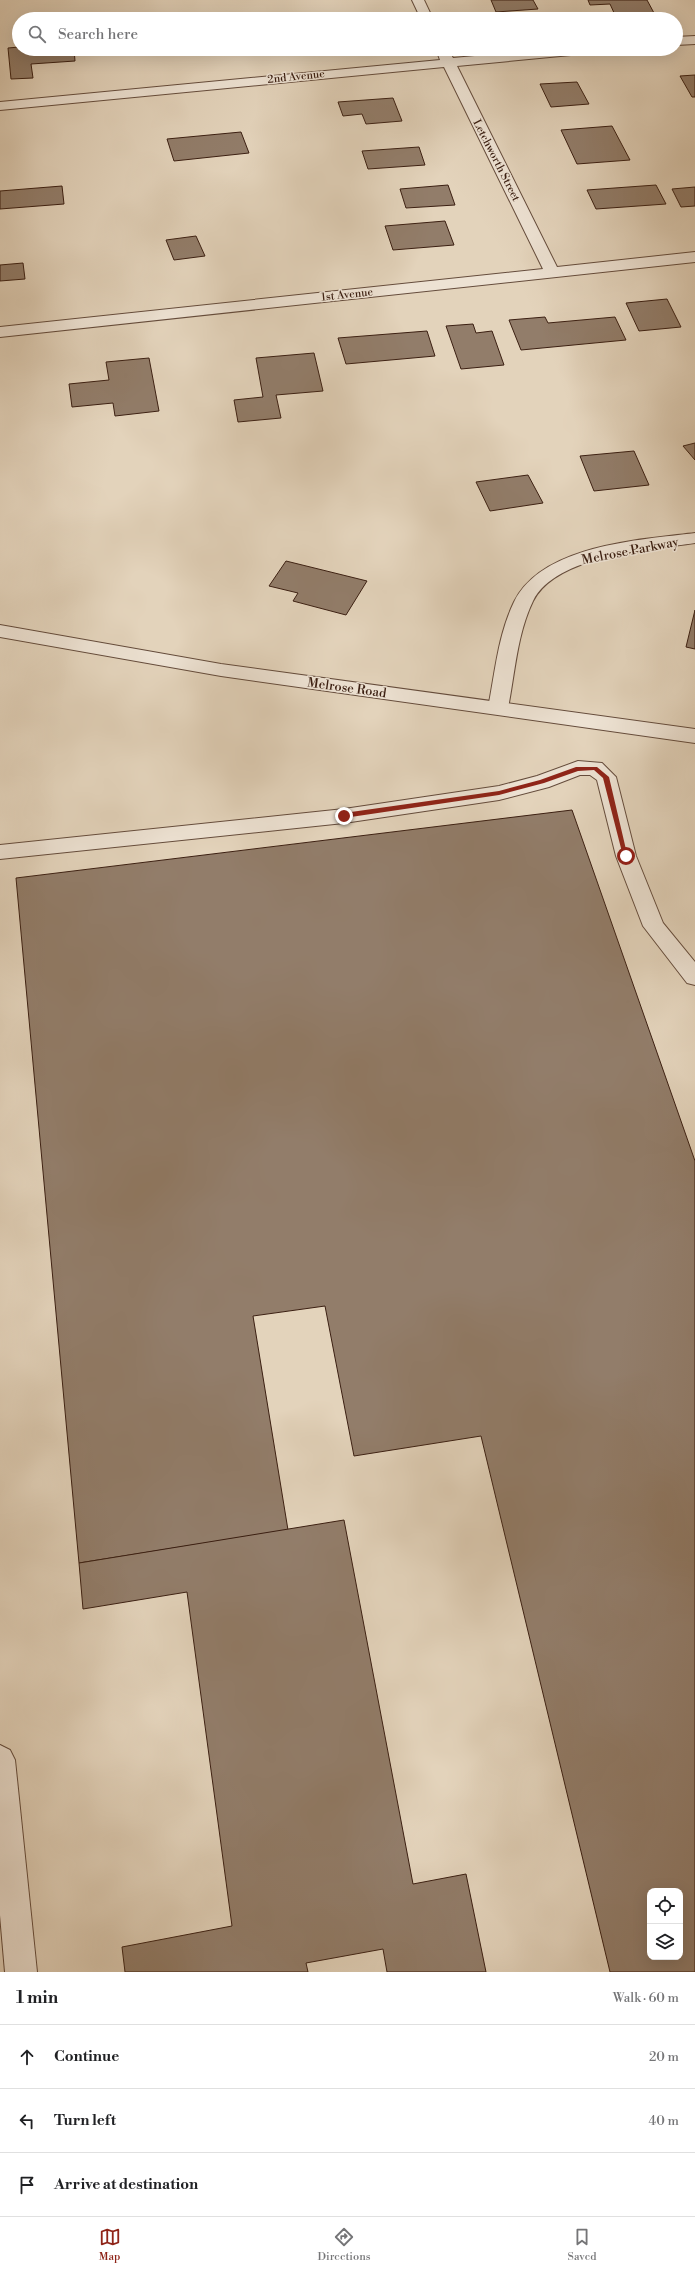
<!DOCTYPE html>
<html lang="en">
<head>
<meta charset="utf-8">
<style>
	body { margin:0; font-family:"Libre Bodoni",serif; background:#f6f6f6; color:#202124 }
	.controls { position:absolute; right:12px; bottom:12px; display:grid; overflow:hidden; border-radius:8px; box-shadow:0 4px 16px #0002 }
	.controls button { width:36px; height:36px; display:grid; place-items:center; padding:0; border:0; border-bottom:1px solid #e0e0e0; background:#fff; color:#202124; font:20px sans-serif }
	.stop { position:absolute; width:12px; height:12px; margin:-9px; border:3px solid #8f2418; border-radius:50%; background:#fff }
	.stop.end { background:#8f2418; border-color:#fff; box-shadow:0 1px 4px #0008 }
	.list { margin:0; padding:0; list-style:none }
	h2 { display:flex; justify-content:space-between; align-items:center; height:52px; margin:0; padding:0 16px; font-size:17px }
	h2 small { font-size:13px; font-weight:400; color:#757577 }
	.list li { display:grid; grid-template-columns:26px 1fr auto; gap:12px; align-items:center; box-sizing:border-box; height:64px; padding:0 16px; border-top:1px solid #e0e0e0 }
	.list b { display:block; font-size:15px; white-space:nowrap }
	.list em { font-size:13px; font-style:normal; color:#757577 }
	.icon { flex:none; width:22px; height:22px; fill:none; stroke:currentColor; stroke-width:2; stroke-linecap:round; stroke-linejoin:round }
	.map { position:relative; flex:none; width:695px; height:1972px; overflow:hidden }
	.search { position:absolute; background:#fff; box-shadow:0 4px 16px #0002; left:12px; right:12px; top:12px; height:44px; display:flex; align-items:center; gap:10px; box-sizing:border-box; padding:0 14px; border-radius:22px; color:#757577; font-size:15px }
	.sheet { height:244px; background:#fff }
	nav { display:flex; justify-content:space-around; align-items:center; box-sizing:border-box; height:56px; border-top:1px solid #e0e0e0; background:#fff; font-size:11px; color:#757577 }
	nav a { display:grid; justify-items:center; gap:2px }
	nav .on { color:#8f2418 }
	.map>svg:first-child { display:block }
	.building { fill:#927d6a; stroke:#3b1f12; fill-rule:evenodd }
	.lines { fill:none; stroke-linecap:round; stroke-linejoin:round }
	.service-casing { stroke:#654c3c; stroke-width:2 }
	.minor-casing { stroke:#654c3c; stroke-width:2 }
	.tertiary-casing { stroke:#654c3c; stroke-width:2 }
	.service { fill:#ede2d3; fill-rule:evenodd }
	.minor { fill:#ede2d3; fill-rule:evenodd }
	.tertiary { fill:#ede2d3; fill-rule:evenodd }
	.route { fill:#8f2418 }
	.labels { text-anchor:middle; stroke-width:3; stroke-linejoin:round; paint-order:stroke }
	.far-street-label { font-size:11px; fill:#3b1f12; stroke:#ede2d3 }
	.street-label { font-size:13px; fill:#3b1f12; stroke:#ede2d3 }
</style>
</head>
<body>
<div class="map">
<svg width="695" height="1972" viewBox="0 0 695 1972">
	<rect width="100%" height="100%" fill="#e3d3bb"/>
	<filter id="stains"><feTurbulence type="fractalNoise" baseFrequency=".005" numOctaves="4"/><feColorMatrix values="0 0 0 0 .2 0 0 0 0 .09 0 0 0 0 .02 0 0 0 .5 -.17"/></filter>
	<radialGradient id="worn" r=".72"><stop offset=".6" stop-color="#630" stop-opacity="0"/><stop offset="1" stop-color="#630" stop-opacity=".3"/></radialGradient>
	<g class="building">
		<polygon points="491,0 533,0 538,9 496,12"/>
		<polygon points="588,0 647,0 654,13 615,15 610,4 590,5"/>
		<polygon points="19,47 19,49 74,49 75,61 31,64 33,78 11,79 8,48"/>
		<polygon points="208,49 244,49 244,52 210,54"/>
		<polygon points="695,75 695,97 692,97 680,76"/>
		<polygon points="577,82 589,104 551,107 540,84"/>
		<polygon points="393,98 402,121 366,124 362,114 343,116 338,102"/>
		<polygon points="612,126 630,160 577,164 561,130"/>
		<polygon points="241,132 249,153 174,161 167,139"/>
		<polygon points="419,147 425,165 368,169 362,151"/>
		<polygon points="448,185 455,205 406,208 400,189"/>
		<polygon points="656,185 666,204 596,209 587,190"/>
		<polygon points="62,186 64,204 0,209 0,191"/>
		<polygon points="695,187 695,206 681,207 672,189"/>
		<polygon points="445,221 454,245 393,250 385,226"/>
		<polygon points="196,236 205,256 174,260 166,240"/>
		<polygon points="23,263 25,279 0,281 0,265"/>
		<polygon points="667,299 681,327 639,331 626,303"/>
		<polygon points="545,317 548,323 615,317 626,340 521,350 509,320"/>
		<polygon points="473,324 476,333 492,331 504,365 461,369 446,326"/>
		<polygon points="427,331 435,356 346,364 338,338"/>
		<polygon points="314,353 323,391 276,395 281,418 238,422 234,400 263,397 256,358"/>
		<polygon points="149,358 159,411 115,416 113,403 72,407 69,384 109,380 106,362"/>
		<polygon points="695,443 695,460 683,446"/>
		<polygon points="634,451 649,485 594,491 580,456"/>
		<polygon points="528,475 543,503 490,511 476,482"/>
		<polygon points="286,561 367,581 346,615 293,601 298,593 269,586"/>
		<polygon points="695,610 695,649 686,647"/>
		<path d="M572 810 695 1161V1972H610L481 1436 354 1456 325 1306 253 1316 288 1530 79 1563 16 878ZM650 1891H680V1957H650Z"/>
		<polygon points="344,1520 413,1884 466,1874 486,1972 387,1972 383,1949 306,1963 308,1972 125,1972 122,1947 232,1926 187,1592 83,1609 79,1563"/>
	</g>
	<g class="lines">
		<defs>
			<polygon id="service" points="578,761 602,763 616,777 636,856 663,923 695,962 695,985 687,983 643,926 616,856 597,780 590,775 580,775 549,787 499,800 344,823 0,859 0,845 344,809 499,786 537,776"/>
			<g id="minor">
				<polygon points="412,0 424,0 433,19 421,19"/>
				<polygon points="695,36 695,44 676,45 676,37"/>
				<polygon points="436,49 448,49 453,58 551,49 599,49 592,53 457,66 557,267 695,252 695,262 0,337 0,327 543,269 444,67 0,110 0,102 440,60"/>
				<path d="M695 533V543C650 550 556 555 533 601 517 634 515 673 508 708L505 713 498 714 491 713 488 708C495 673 498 635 514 602 542 545 639 540 695 533Z"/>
				<polygon points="0,1745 10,1750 15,1760 37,1972 5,1972 0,1915"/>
			</g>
			<polygon id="tertiary" points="0,625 221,664 695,729 695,743 221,676 0,637"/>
		</defs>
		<use href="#service" class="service-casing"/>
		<use href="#minor" class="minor-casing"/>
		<use href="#tertiary" class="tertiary-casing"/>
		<use href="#service" class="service"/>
		<use href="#minor" class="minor"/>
		<use href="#tertiary" class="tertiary"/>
	</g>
	<polygon class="route" points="576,767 597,767 609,777 628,858 623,856 603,778 594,770 578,771 544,783 499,795 344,818 341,816 344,813 499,791 540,780"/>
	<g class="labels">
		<g class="far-street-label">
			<text transform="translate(296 76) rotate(-6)" y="4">2nd Avenue</text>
			<text transform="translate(497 160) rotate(63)" y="4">Letchworth Street</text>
			<text transform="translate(347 294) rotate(-6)" y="4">1st Avenue</text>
		</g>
		<g class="street-label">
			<text transform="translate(630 550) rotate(-11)" y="5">Melrose Parkway</text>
			<text transform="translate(347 687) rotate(8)" y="5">Melrose Road</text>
		</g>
	</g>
	<rect width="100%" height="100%" filter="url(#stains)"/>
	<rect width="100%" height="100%" fill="url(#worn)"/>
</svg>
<div class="controls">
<button><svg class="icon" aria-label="locate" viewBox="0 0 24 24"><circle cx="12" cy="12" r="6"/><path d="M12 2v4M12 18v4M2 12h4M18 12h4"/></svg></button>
<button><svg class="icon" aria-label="layers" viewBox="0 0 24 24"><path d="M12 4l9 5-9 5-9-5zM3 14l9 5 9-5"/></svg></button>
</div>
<div class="stop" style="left:626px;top:856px"></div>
<div class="stop end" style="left:344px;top:816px"></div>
<div class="search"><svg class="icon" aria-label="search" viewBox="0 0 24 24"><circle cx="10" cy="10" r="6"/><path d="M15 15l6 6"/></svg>Search here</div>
</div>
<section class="sheet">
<h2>1 min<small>Walk · 60 m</small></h2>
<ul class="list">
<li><svg class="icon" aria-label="ahead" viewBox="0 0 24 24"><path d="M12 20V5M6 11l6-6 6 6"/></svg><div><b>Continue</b></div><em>20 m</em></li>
<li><svg class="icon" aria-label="left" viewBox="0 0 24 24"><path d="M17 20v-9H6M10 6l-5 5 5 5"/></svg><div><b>Turn left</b></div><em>40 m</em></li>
<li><svg class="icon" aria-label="arrive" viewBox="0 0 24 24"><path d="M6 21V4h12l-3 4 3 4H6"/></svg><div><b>Arrive at destination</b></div></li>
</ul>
</section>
<nav>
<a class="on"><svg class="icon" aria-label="map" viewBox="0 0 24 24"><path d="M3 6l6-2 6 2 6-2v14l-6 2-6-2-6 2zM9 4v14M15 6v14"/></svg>Map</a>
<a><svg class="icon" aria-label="directions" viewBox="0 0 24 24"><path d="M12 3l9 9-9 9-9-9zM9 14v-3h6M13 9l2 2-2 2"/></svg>Directions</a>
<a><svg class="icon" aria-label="saved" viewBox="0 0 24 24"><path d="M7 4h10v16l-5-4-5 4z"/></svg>Saved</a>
</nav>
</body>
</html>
